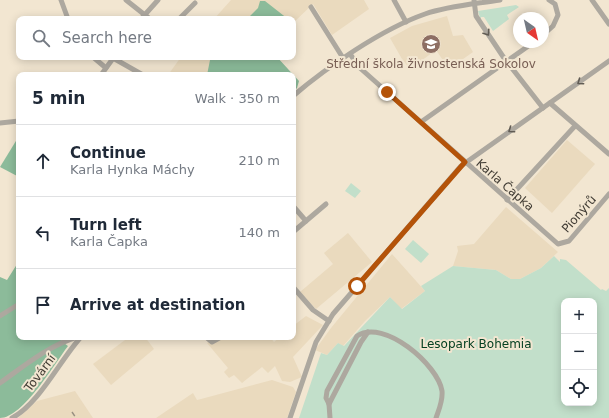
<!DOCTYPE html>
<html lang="en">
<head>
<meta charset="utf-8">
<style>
	body { margin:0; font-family:"DejaVu Sans",sans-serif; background:#f6f6f7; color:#1f2937 }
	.controls { position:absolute; right:12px; bottom:12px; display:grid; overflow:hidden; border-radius:8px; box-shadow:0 2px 10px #0003 }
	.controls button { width:36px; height:36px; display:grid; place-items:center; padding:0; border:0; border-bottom:1px solid #e0e1e3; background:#fff; color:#1f2937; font:20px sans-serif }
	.compass { position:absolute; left:513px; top:12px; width:36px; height:36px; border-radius:50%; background:#fff; box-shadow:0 2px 10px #0003; rotate:146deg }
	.stop { position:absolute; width:12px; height:12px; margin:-9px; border:3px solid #b45309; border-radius:50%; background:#fff }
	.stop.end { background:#b45309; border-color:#fff; box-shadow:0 1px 4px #0008 }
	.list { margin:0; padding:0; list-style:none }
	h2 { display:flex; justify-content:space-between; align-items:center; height:52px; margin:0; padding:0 16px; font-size:17px }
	h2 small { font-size:13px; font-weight:400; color:#747a83 }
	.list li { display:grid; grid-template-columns:26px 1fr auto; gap:12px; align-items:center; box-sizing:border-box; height:72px; padding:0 16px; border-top:1px solid #e0e1e3 }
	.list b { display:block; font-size:15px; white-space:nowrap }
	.list p { margin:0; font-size:13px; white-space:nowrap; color:#747a83 }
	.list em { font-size:13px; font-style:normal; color:#747a83 }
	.icon { flex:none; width:22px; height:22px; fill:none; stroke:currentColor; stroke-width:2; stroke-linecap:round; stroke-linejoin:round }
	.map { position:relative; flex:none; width:609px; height:418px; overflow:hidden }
	.search { position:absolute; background:#fff; box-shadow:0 2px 10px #0003; left:16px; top:16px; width:280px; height:44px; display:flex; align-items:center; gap:10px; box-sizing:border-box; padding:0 14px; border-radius:8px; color:#747a83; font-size:15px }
	.panel { position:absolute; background:#fff; box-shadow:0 2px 10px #0003; left:16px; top:72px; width:280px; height:268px; border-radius:8px }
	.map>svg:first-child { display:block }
	.built { fill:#eadabe }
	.green { fill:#c2dfca; fill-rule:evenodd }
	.forest { fill:#8cbb9a }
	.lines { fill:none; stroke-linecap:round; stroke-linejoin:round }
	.minor { stroke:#ada89f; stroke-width:5 }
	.rail { stroke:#999082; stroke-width:1.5; stroke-dasharray:5 5; stroke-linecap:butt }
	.oneway { stroke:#615c54 }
	.route { stroke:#b45309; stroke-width:5 }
	.labels { text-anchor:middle; stroke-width:4; stroke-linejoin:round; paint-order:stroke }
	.education-label { font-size:12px; fill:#785e54; stroke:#f2e6d1 }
	.street-label { font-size:12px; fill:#413c34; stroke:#f2e6d1 }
	.park-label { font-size:12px; fill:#054022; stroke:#f2e6d1 }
</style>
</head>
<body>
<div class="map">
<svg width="609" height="418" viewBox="0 0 609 418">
	<rect width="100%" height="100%" fill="#f2e6d1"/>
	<g class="built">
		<polygon points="231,0 364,0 369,9 332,35 313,4 293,23 293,19 214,19"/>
		<polygon points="447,16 453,36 463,35 473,52 449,69 436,50 410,69 402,59 390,38 412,26"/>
		<polygon points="181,57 224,57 207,75 168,75"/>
		<polygon points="567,140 595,164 552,213 525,188"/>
		<polygon points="506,207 558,252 541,268 520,279 511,279 496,270 453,266 458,251 457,246 474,244"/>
		<polygon points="348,233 372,262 316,309 300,292 333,264 324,253"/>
		<polygon points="392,254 425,291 401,309 390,297 365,321 343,346 338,343 327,355 315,350 331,328"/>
		<polygon points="306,316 323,325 293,357 302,377 290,382 282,381 275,366 268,373 262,367 242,383 234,375 229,378 224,372 228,368 207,343 215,337 270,337 274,342 280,337 293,337 293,326"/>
		<polygon points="129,337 145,337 154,349 111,385 93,364"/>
		<polygon points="272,380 293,387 296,392 287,418 156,418 193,393 197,400 201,399"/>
		<polygon points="75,391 93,418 18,418 37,401"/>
	</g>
	<g class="green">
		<polygon points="516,5 519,7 507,15 509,19 493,31 484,17 481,17 481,21 478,11"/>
		<polygon points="351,183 361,191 355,198 345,191"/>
		<polygon points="413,240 429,254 421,263 405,249"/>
		<path d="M554 256 560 262V259L566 260 601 290 602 289 606 291 609 288V418H299L321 353 327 355 338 343 344 346 390 297 402 309 425 291 421 286 453 266 496 270 511 279H520L541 268ZM564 301H594V403H564Z"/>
	</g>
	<g class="forest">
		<polygon points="260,1 265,1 288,19 247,19 258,8"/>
		<polygon points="213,57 277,57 299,81 297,88 293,92 293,75 207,75 210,60"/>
		<polygon points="19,136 19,177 0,167"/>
		<path d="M19 261V337H69L61 341 68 346C55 363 23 418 0 418V277L7 280Z"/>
	</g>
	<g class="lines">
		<g class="minor">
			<polyline points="61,0 68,19"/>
			<polyline points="126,0 150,19"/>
			<polyline points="394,0 406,22"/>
			<polyline points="474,0 476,16 504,58 543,108"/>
			<polyline points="592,0 609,24"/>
			<polyline points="311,7 343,58"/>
			<polyline points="141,19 158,0"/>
			<polyline points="179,19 195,3"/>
			<polyline points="543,35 553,26 558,15 555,4 549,0"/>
			<polyline points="350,54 360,68 558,244 569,241 609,194"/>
			<polyline points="93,57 106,68"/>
			<polyline points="113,58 143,75"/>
			<polyline points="101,75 114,57"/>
			<path d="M293 96C327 67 382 29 425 14 448 6 475 4 500 0"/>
			<polyline points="550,103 609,154"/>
			<polyline points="421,122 534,42"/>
			<polyline points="0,123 19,121"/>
			<polyline points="507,200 575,126"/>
			<polyline points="293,206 306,221"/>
			<polyline points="293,232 326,204"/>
			<polyline points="293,287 313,310 329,321"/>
			<polyline points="0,316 19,304"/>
			<polyline points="148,337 149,337"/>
			<polyline points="206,337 212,342 221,337"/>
			<path d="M0 383C24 366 48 346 77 337"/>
			<polyline points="329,404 361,342 368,332"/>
			<path d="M12 418C39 404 60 360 81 337"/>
			<polyline points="290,418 316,342 333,314 461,166 609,61"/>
			<path d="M330 418 329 404 326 398 327 391 357 336C384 318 438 365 442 391 443 401 439 409 436 418"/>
		</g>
		<polyline class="rail" points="72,412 76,418"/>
	</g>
	<defs><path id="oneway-chevron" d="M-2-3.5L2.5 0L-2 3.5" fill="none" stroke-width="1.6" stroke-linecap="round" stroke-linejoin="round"/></defs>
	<g class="oneway">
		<use href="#oneway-chevron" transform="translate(487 33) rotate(56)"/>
		<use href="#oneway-chevron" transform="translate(580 82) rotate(145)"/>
		<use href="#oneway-chevron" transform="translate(511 130) rotate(145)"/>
	</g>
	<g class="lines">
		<polyline class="route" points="357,286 465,162 387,92"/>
	</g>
	<defs>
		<symbol id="university-disc" viewBox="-11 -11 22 22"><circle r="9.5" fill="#8d6e63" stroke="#f2e6d1"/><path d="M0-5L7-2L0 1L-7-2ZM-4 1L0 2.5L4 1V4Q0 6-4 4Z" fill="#fff"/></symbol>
	</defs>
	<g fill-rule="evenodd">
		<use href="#university-disc" x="420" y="33" width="22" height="22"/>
	</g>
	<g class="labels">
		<g class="education-label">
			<text x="431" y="68">Střední škola živnostenská Sokolov</text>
		</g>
		<g class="street-label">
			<text transform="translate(505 185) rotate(41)" y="4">Karla Čapka</text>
			<text transform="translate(579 214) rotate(-49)" y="4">Pionýrů</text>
			<text transform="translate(40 373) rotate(-53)" y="4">Tovární</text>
		</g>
		<g class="park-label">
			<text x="476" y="348">Lesopark Bohemia</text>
		</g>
	</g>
</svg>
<div class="controls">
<button>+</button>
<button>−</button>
<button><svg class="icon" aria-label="locate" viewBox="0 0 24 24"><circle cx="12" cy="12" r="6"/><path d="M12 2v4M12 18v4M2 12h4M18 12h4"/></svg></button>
</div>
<svg class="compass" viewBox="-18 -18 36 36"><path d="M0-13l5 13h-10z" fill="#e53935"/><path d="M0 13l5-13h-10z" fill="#747a83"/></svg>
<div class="stop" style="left:357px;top:286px"></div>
<div class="stop end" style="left:387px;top:92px"></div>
<div class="search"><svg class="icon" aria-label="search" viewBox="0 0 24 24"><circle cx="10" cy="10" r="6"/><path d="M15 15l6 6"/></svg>Search here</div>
<section class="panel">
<h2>5 min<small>Walk · 350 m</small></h2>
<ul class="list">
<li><svg class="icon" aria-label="ahead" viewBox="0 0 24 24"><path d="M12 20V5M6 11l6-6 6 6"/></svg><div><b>Continue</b><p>Karla Hynka Máchy</p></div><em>210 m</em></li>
<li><svg class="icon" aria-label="left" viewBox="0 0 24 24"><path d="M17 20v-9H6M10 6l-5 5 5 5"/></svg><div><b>Turn left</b><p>Karla Čapka</p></div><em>140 m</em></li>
<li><svg class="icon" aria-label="arrive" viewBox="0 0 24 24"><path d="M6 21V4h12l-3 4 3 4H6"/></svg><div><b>Arrive at destination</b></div></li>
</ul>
</section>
</div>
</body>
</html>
